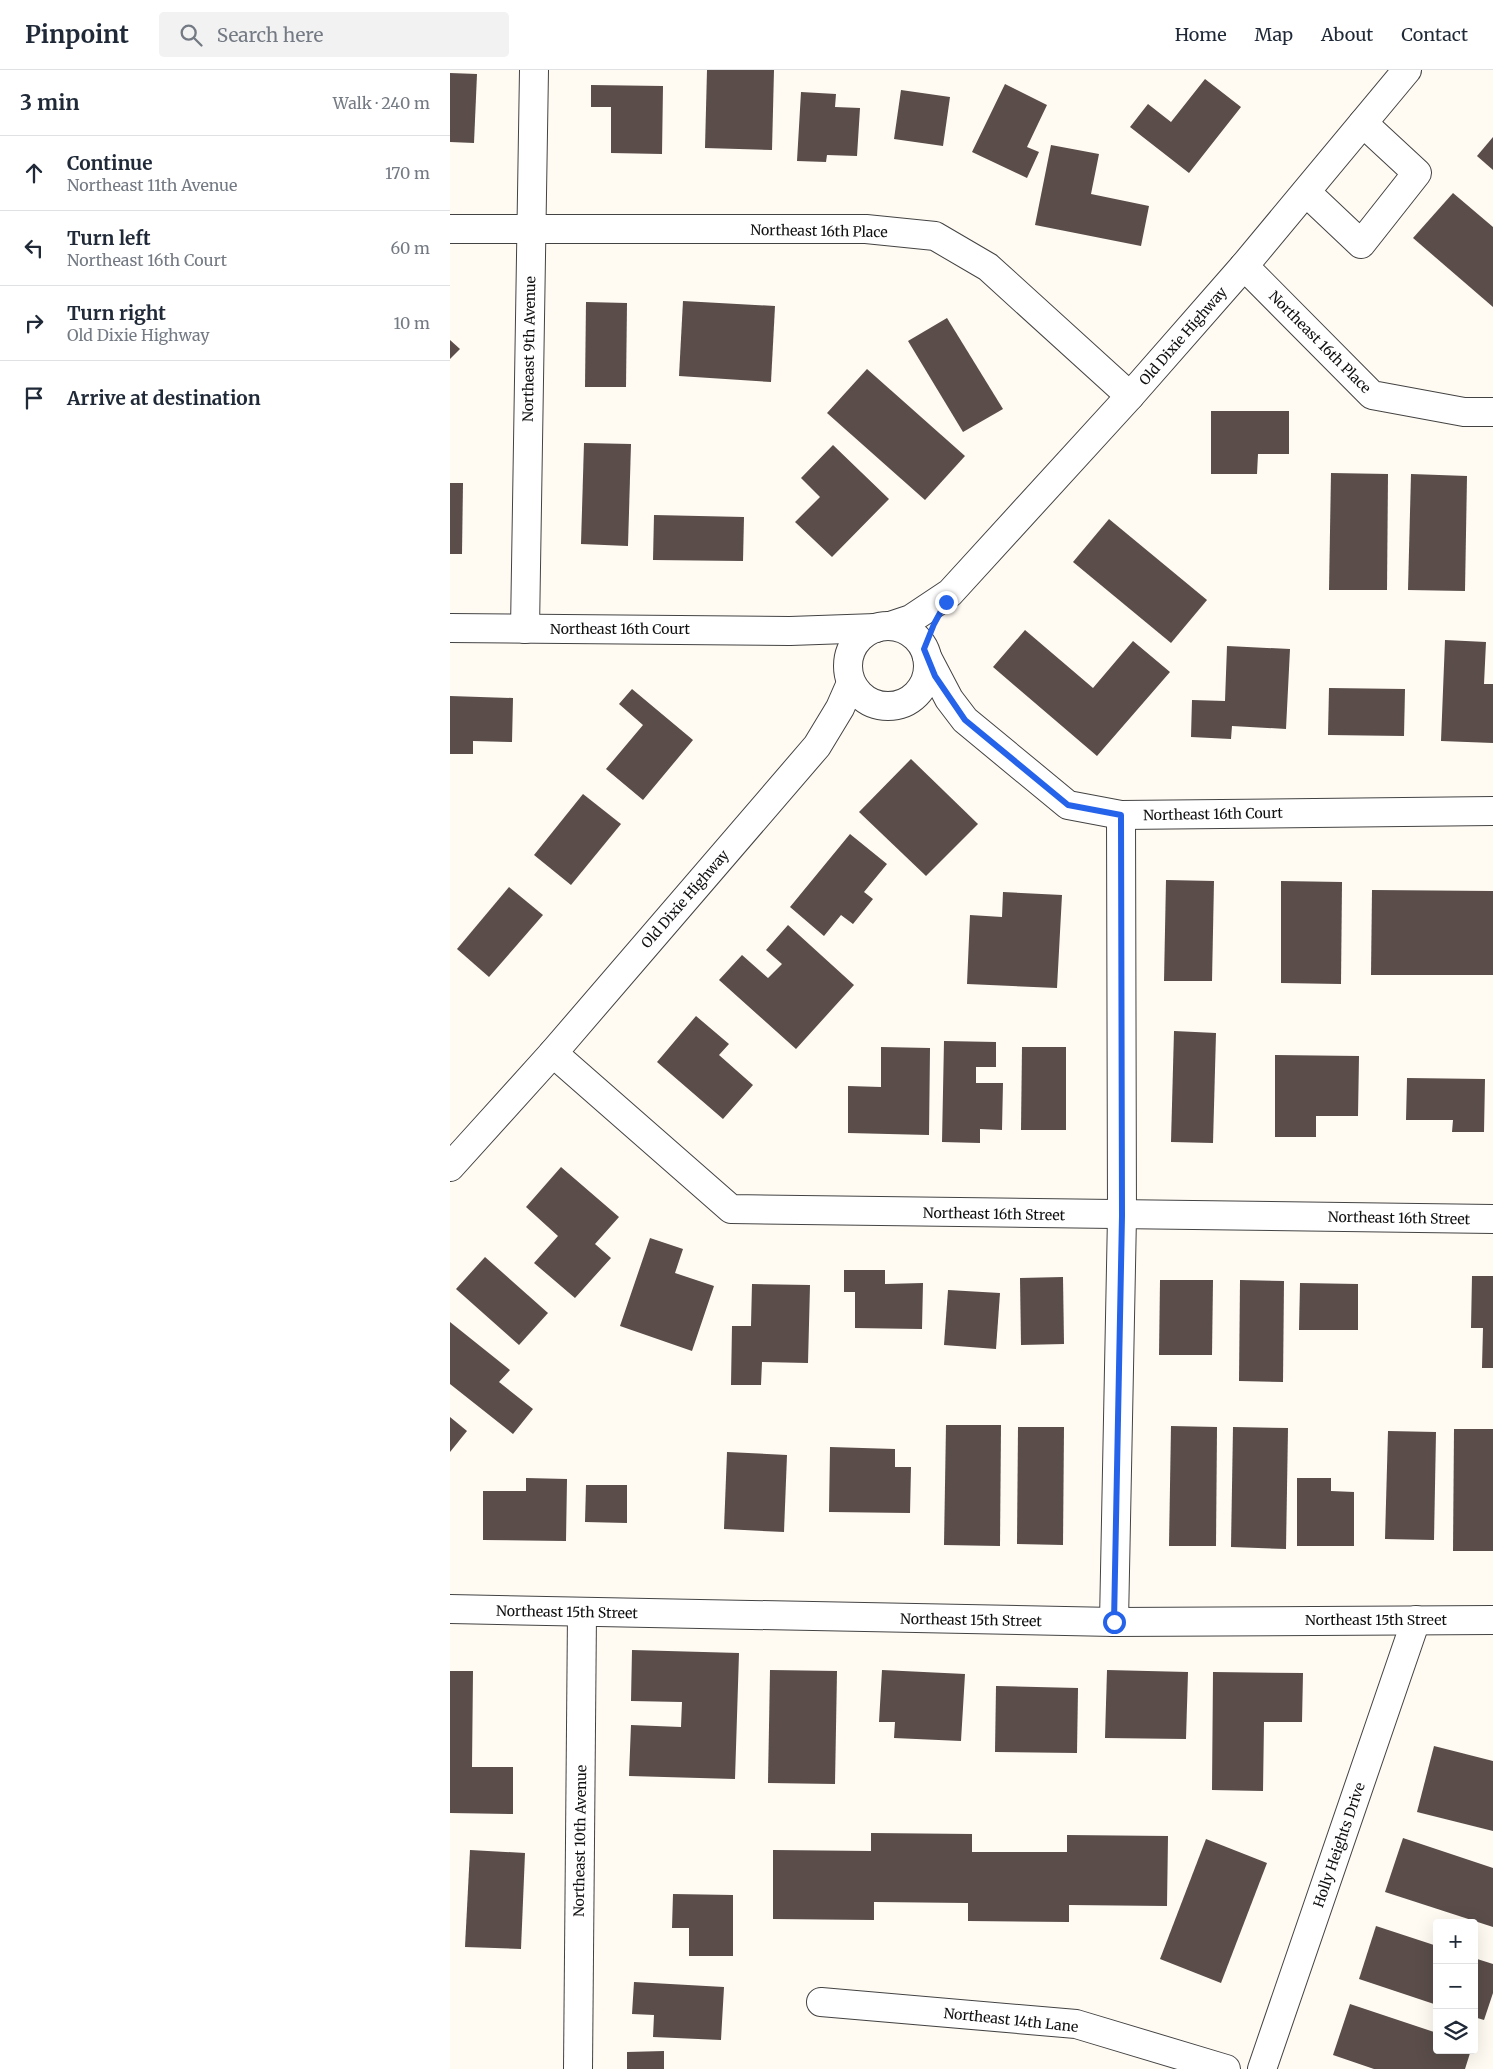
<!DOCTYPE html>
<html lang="en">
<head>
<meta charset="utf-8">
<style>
	body { margin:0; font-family:Merriweather,serif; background:#f2f2f3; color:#1f2937 }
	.controls { position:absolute; right:15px; bottom:15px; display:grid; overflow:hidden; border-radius:5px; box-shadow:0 5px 20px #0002 }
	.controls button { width:45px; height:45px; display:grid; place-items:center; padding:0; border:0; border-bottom:1px solid #e0e1e3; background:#fff; color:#1f2937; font:25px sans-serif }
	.stop { position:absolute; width:15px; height:15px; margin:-11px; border:4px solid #2563eb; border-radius:50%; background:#fff }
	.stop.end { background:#2563eb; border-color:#fff; box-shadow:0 1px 5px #0008 }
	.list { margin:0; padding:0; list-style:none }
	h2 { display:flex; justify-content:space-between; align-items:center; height:65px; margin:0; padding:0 20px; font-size:21px }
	h2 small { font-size:16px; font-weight:400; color:#747a83 }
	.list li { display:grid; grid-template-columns:32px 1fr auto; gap:15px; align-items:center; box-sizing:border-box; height:75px; padding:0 20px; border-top:1px solid #e0e1e3 }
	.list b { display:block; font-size:19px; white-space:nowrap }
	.list p { margin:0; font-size:16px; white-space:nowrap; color:#747a83 }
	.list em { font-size:16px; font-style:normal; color:#747a83 }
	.icon { flex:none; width:28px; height:28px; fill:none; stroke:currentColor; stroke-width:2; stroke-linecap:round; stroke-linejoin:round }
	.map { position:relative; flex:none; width:1043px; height:1999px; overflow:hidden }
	header { display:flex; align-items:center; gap:30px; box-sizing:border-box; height:70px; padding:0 25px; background:#fff; border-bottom:1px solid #e0e1e3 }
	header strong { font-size:24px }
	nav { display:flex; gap:28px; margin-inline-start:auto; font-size:18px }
	.search { width:350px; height:45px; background:#f2f2f3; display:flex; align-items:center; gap:12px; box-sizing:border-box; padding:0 18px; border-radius:5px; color:#747a83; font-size:19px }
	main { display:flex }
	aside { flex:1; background:#fff }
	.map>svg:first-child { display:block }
	.building { fill:#5a4d4a }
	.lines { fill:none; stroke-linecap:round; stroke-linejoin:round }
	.minor-casing { stroke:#434343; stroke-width:30 }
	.minor { stroke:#fff; stroke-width:28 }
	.route { stroke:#2563eb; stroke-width:6 }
	.labels { text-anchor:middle; stroke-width:5; stroke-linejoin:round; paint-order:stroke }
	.street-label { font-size:14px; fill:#101010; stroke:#fff }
</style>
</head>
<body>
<header>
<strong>Pinpoint</strong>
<div class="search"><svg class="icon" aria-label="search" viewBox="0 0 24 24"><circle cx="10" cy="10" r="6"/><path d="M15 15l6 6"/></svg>Search here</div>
<nav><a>Home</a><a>Map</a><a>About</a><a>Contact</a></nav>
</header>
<main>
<aside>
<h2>3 min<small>Walk · 240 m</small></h2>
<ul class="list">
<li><svg class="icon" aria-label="ahead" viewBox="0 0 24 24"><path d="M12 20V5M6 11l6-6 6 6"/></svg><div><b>Continue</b><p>Northeast 11th Avenue</p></div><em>170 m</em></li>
<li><svg class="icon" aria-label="left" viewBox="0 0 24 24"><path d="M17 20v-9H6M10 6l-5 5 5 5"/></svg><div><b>Turn left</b><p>Northeast 16th Court</p></div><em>60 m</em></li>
<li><svg class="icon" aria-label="right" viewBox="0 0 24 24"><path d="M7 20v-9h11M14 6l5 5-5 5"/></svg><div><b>Turn right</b><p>Old Dixie Highway</p></div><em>10 m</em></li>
<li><svg class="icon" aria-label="arrive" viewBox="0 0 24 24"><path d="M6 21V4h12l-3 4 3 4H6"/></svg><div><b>Arrive at destination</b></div></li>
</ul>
</aside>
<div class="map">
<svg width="1043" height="1999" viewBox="0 0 1043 1999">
	<rect width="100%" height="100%" fill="#fffaf2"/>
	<g class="building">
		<polygon points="257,0 324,0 322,80 255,78"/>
		<polygon points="0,3 27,4 24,73 0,72"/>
		<polygon points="755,9 791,37 739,103 680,57 698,34 721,52"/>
		<polygon points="555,14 597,35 577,77 589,82 577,108 522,82"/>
		<polygon points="141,15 213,16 212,84 161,83 161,37 141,37"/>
		<polygon points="451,20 500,27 493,76 444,69"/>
		<polygon points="351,22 386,24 385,37 410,38 407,86 377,85 376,92 347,91"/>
		<polygon points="1043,67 1043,100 1027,86"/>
		<polygon points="601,75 649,84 641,124 699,136 691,176 585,155"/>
		<polygon points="1003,123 1043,157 1043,237 963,168"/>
		<polygon points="233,231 325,236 321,312 229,306"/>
		<polygon points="136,232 177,233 176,317 135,317"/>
		<polygon points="497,248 553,339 513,362 458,271"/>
		<polygon points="0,270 10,279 0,289"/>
		<polygon points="417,299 515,386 475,430 377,343"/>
		<polygon points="761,341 839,341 839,384 808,384 807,404 761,404"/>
		<polygon points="134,373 181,374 178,476 131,474"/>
		<polygon points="383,375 439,429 382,487 345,452 370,427 351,408"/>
		<polygon points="881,403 938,404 937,520 879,520"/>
		<polygon points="961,404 1017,406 1015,521 958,520"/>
		<polygon points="0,413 13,413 12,484 0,484"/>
		<polygon points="204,445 294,447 293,491 203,490"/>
		<polygon points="659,449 757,530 721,573 623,492"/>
		<polygon points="575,560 643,618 683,571 720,602 647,686 543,597"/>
		<polygon points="995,570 1036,572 1034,614 1043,614 1043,673 991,671"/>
		<polygon points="777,576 840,579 836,659 782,656 781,669 741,667 742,630 775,631"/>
		<polygon points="879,618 955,619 954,666 878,665"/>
		<polygon points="182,619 243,670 193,730 156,699 193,655 169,634"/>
		<polygon points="0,626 63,628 62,672 23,671 23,684 0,684"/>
		<polygon points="461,689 528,754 476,806 409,742"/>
		<polygon points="133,724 171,754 121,815 84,785"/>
		<polygon points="400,764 437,794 414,822 423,829 403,854 391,845 374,866 340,837"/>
		<polygon points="716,810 764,811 762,911 714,911"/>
		<polygon points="831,811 892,812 891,914 831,913"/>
		<polygon points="59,817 93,845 39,907 7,879"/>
		<polygon points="922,820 1043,821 1043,905 921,905"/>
		<polygon points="553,822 612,825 607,918 517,914 520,845 552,847"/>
		<polygon points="338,855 404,915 346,979 269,910 292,885 318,908 332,894 316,880"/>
		<polygon points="246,946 279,974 269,985 303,1015 273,1049 207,992"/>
		<polygon points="724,961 766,963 763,1073 721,1072"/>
		<polygon points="494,971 546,972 546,997 526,997 526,1013 553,1013 552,1060 530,1059 530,1073 492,1072"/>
		<polygon points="431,977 480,978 479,1065 398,1063 398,1016 431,1017"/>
		<polygon points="572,977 616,977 616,1060 571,1060"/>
		<polygon points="825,985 909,986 908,1046 866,1046 866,1067 825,1067"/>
		<polygon points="957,1008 1035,1009 1034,1062 1002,1062 1003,1050 956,1050"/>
		<polygon points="111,1097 169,1147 145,1174 161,1188 125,1228 84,1193 108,1166 76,1137"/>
		<polygon points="200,1168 233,1179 225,1203 264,1216 242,1281 170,1256"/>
		<polygon points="35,1187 98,1243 69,1275 6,1219"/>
		<polygon points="394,1200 435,1200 435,1214 473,1213 472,1259 405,1258 405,1222 394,1222"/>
		<polygon points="1022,1206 1043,1206 1043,1298 1032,1298 1033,1258 1021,1258"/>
		<polygon points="613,1207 614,1274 571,1275 570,1208"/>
		<polygon points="710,1210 763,1210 762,1285 709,1285"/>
		<polygon points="790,1210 834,1211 833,1312 789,1311"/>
		<polygon points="850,1213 908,1214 908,1260 849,1260"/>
		<polygon points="302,1214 360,1215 358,1293 312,1292 311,1315 281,1315 282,1256 301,1256"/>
		<polygon points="498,1220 550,1223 546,1279 494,1275"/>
		<polygon points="0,1252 60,1300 49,1312 83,1339 63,1364 0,1314"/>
		<polygon points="0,1347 17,1361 0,1382"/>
		<polygon points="496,1355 551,1355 550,1476 494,1475"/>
		<polygon points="721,1356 767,1357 766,1476 719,1476"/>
		<polygon points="568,1357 614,1357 613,1475 567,1474"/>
		<polygon points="783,1357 838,1358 836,1479 781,1477"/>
		<polygon points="1004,1359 1043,1359 1043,1481 1003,1481"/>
		<polygon points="938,1361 986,1362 984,1470 935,1469"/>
		<polygon points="380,1377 445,1379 445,1397 461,1397 460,1443 379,1442"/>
		<polygon points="277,1382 337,1385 334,1462 274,1459"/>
		<polygon points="76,1408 117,1409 116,1471 33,1470 33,1421 76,1421"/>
		<polygon points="847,1408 881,1408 881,1421 904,1422 904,1476 847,1476"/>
		<polygon points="136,1415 177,1415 177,1453 135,1452"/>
		<polygon points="182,1580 289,1583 285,1709 179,1706 181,1655 231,1657 232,1632 181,1631"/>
		<polygon points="320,1600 387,1601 385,1714 318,1713"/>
		<polygon points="432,1600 515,1604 511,1671 444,1668 445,1652 429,1652"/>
		<polygon points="657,1600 738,1602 736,1669 655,1668"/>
		<polygon points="0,1601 23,1601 22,1697 63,1697 63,1744 0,1743"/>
		<polygon points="763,1602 853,1603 852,1652 814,1652 813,1721 762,1720"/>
		<polygon points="546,1616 628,1618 627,1683 545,1682"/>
		<polygon points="984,1676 1043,1691 1043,1761 967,1742"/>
		<polygon points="421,1763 522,1764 522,1782 617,1782 617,1765 718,1766 717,1836 619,1835 619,1852 518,1851 518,1833 424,1832 424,1850 323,1849 323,1780 421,1781"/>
		<polygon points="953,1768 1043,1798 1043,1857 935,1822"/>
		<polygon points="756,1769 817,1793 771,1913 710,1889"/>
		<polygon points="20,1780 75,1783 71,1879 15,1877"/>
		<polygon points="223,1824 283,1825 283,1886 239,1886 239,1858 222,1858"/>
		<polygon points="926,1856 987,1876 987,1935 909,1909"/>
		<polygon points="1024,1888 1043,1894 1043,1923 1034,1950 1024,1947"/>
		<polygon points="184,1912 274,1917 271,1970 203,1967 204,1945 182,1944"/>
		<polygon points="900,1934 987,1963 987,1980 1021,1980 1015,1999 924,1999 883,1985"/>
		<polygon points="214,1981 214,1999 177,1999 177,1982"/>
	</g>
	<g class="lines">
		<defs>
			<g id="minor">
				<polyline points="856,122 911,174 967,103 913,53"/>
				<polyline points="0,159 416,159 485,166 538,197 680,326"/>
				<polyline points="794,196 922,325 1014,342 1043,342"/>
				<circle cx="438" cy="596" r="40"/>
				<polyline points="440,556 461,549 500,523 680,326 794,196 957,0"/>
				<polyline points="0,558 340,561 426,558"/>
				<polyline points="75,559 84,0"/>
				<polyline points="477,587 499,629 515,650 618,735 671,745 1043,741"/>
				<polyline points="103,983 281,1139 1043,1149"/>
				<polyline points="0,1097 103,983 367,676 390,638 401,613"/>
				<polyline points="0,1539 664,1552 1043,1550"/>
				<polyline points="664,1552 672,1146 671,745"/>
				<polyline points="371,1932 626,1954 776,1999"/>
				<polyline points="128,1999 132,1543"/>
				<polyline points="812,1999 966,1550"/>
			</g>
		</defs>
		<use href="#minor" class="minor-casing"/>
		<use href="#minor" class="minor"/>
	</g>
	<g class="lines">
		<polyline class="route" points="496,532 484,554 474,579 485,606 515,650 618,735 671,745 672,1146 664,1552"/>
	</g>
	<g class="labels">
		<g class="street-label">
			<text transform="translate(369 161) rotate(1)" y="5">Northeast 16th Place</text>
			<text transform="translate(733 266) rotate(-49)" y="5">Old Dixie Highway</text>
			<text transform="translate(870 272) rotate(45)" y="5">Northeast 16th Place</text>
			<text transform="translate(79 279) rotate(-89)" y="5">Northeast 9th Avenue</text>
			<text x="170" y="564">Northeast 16th Court</text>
			<text transform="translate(763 744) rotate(-1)" y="5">Northeast 16th Court</text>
			<text transform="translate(235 829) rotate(-49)" y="5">Old Dixie Highway</text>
			<text transform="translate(544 1144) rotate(1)" y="5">Northeast 16th Street</text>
			<text transform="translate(949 1148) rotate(1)" y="5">Northeast 16th Street</text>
			<text transform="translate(117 1542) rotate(1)" y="5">Northeast 15th Street</text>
			<text transform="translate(521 1550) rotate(1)" y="5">Northeast 15th Street</text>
			<text x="926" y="1555">Northeast 15th Street</text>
			<text transform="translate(130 1771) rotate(-89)" y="5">Northeast 10th Avenue</text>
			<text transform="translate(889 1775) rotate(-71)" y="5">Holly Heights Drive</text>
			<text transform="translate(561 1950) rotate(6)" y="5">Northeast 14th Lane</text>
		</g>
	</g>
</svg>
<div class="controls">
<button>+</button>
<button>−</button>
<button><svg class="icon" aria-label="layers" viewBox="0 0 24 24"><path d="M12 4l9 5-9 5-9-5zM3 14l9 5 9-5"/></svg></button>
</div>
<div class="stop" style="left:664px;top:1552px"></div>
<div class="stop end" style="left:496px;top:532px"></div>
</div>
</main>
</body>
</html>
